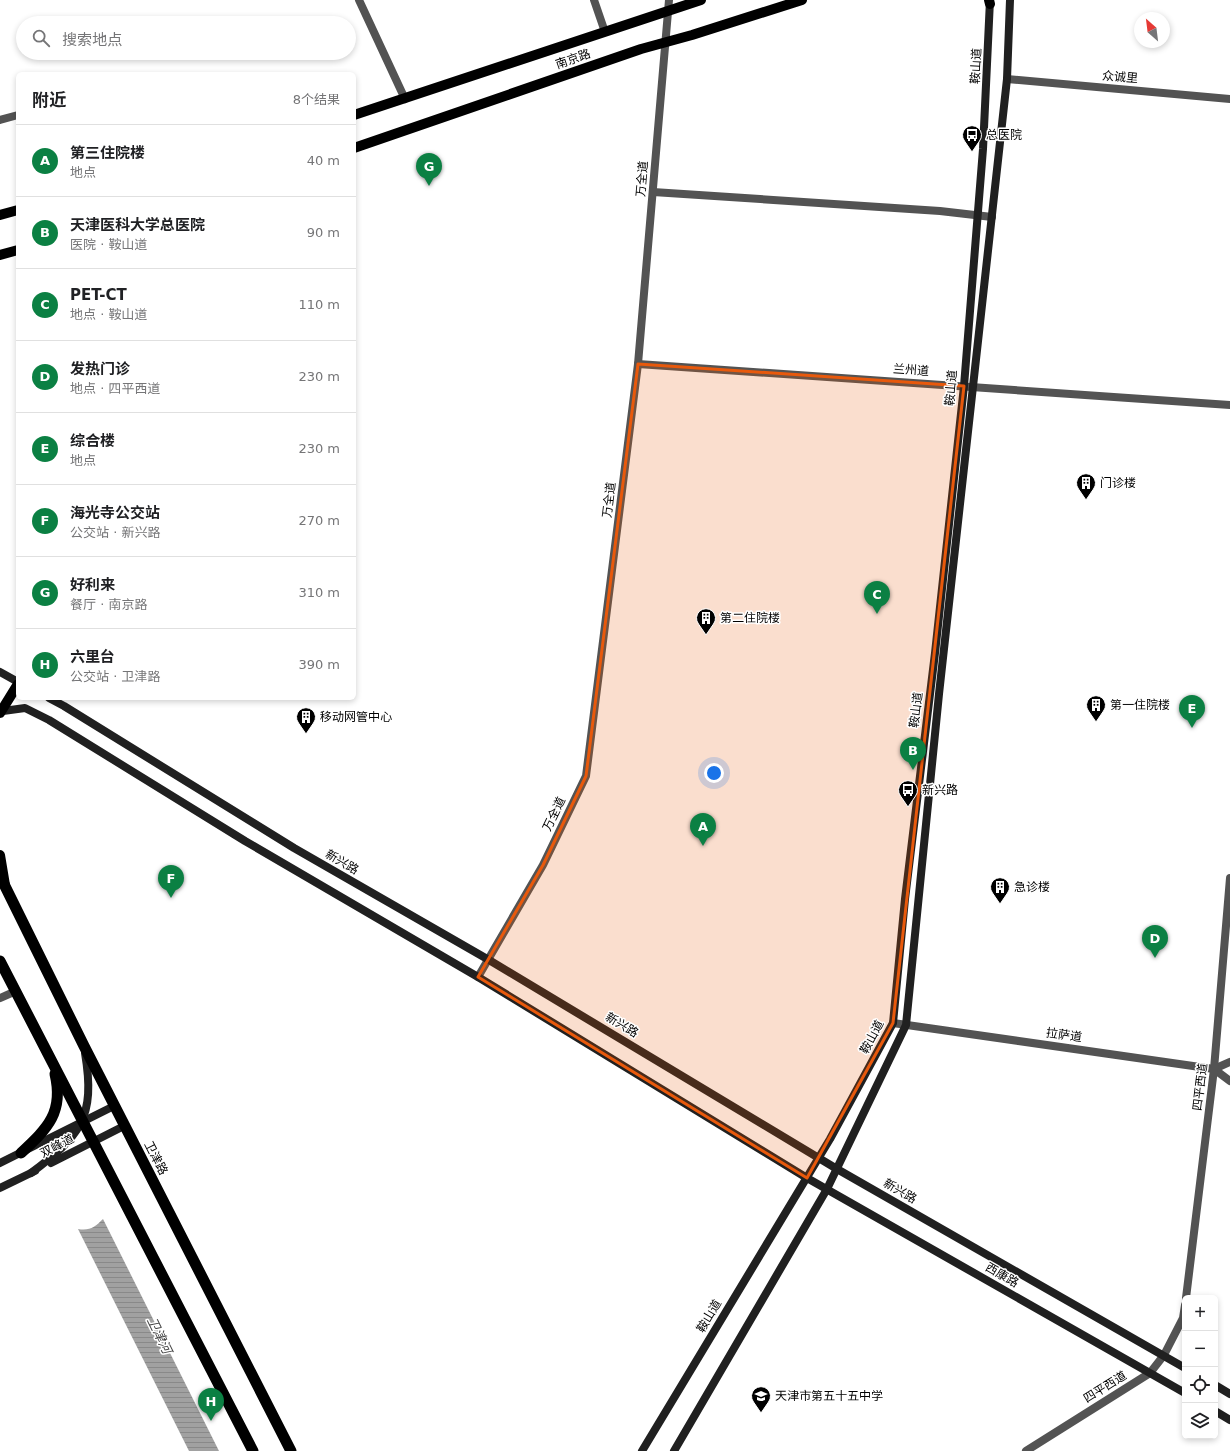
<!DOCTYPE html>
<html lang="zh">
<head>
<meta charset="utf-8">
<style>
	body { margin:0; font-family:"DejaVu Sans","Noto Sans SC",sans-serif; background:#f6f6f6; color:#202124 }
	.controls { position:absolute; right:12px; bottom:12px; display:grid; overflow:hidden; border-radius:6px; box-shadow:0 2px 6px #0003 }
	.controls button { width:36px; height:36px; display:grid; place-items:center; padding:0; border:0; border-bottom:1px solid #e0e0e0; background:#fff; color:#202124; font:20px sans-serif }
	.compass { position:absolute; left:1134px; top:12px; width:36px; height:36px; border-radius:50%; background:#fff; box-shadow:0 2px 6px #0003; rotate:332deg }
	.you { position:absolute; left:714px; top:773px; width:14px; height:14px; margin:-10px; border:3px solid #fff; border-radius:50%; background:#1a73e8; box-shadow:0 0 0 6px #1a73e833 }
	.badge { display:grid; place-items:center; width:26px; height:26px; border-radius:50%; background:#0b8043; color:#fff; font-size:13px; font-weight:700 }
	.pin { position:absolute; translate:-50% -33px; filter:drop-shadow(0 1px 2px #0008) }
	.pin::after { content:''; position:absolute; top:21px; width:14px; height:12px; background:inherit; clip-path:polygon(0 0,100% 0,50% 100%) }
	.list { margin:0; padding:0; list-style:none }
	h2 { display:flex; justify-content:space-between; align-items:center; height:52px; margin:0; padding:0 16px; font-size:17px }
	h2 small { font-size:13px; font-weight:400; color:#757577 }
	.list li { display:grid; grid-template-columns:26px 1fr auto; gap:12px; align-items:center; box-sizing:border-box; height:72px; padding:0 16px; border-top:1px solid #e0e0e0 }
	.list b { display:block; font-size:15px; white-space:nowrap }
	.list p { margin:0; font-size:13px; white-space:nowrap; color:#757577 }
	.list em { font-size:13px; font-style:normal; color:#757577 }
	.icon { flex:none; width:22px; height:22px; fill:none; stroke:currentColor; stroke-width:2; stroke-linecap:round; stroke-linejoin:round }
	.map { position:relative; flex:none; width:1230px; height:1451px; overflow:hidden }
	.search { position:absolute; background:#fff; box-shadow:0 2px 6px #0003; left:16px; top:16px; width:340px; height:44px; display:flex; align-items:center; gap:10px; box-sizing:border-box; padding:0 14px; border-radius:22px; color:#757577; font-size:15px }
	.panel { position:absolute; background:#fff; box-shadow:0 2px 6px #0003; left:16px; top:72px; width:340px; height:628px; border-radius:6px }
	.map>svg:first-child { display:block }
	.water { fill:url(#water-rules) }
	.lines { fill:none; stroke-linecap:round; stroke-linejoin:round }
	.minor { stroke:#535353; stroke-width:8 }
	.tertiary { stroke:#535353; stroke-width:8 }
	.secondary { stroke:#202020; stroke-width:8 }
	.primary { stroke:#000; stroke-width:10 }
	.trunk { stroke:#000; stroke-width:11 }
	.marked { fill:#e8590c; fill-opacity:0.2; stroke:#e8590c; stroke-width:3; stroke-linejoin:round }
	.labels { text-anchor:middle; stroke-width:3; stroke-linejoin:round; paint-order:stroke }
	.street-label { font-size:12px; fill:#000; stroke:#fff }
	.poi-label { font-size:12px; fill:#000; stroke:#fff; text-anchor:start }
	.water-label { font-size:13px; font-style:italic; fill:#424242; stroke:#fff }
</style>
</head>
<body>
<div class="map">
<svg width="1230" height="1451" viewBox="0 0 1230 1451">
	<defs>
		<pattern id="water-rules" width="6" height="5" patternUnits="userSpaceOnUse"><rect width="6" height="5" fill="#a1a1a1"/><path d="M0 2.5h6" fill="none" stroke="#898989"/></pattern>
	</defs>
	<rect width="100%" height="100%" fill="#fff"/>
	<path class="water" d="M103 1219 219 1451H189L78 1229C90 1231 95 1227 103 1219Z"/>
	<g class="lines">
		<g class="minor">
			<polyline points="359,0 405,99"/>
			<polyline points="594,0 605,32"/>
			<polyline points="1007,79 1230,99"/>
			<polyline points="0,120 18,115"/>
			<polyline points="653,192 940,211 992,217"/>
			<polyline points="0,998 16,991"/>
			<polyline points="1214,1069 1230,1081"/>
			<polyline points="1026,1451 1150,1373 1164,1355"/>
		</g>
		<g class="tertiary">
			<polyline points="638,364 1230,405"/>
			<polyline points="478,977 543,865 586,776 638,364 669,0"/>
			<polyline points="893,1023 1214,1069 1230,1062"/>
			<polyline points="1186,1298 1214,1069 1230,878"/>
			<polyline points="1164,1355 1183,1318 1185,1305"/>
		</g>
		<g class="secondary">
			<polyline points="0,672 18,682"/>
			<polyline points="49,698 64,706 294,848 489,960 837,1169 1185,1368"/>
			<polyline points="3,711 25,708 49,720 245,841 478,977 807,1178 1185,1393"/>
			<polyline points="0,1163 114,1106"/>
			<polyline points="51,1163 124,1126"/>
			<path d="M31 1173C80 1136 96 1118 85 1053"/>
			<polyline points="0,1188 35,1171"/>
			<polyline points="1215,1385 1230,1394"/>
			<polyline points="1215,1411 1230,1420"/>
			<polyline points="642,1451 830,1139 893,1023 905,899 935,653 964,386 983,149 990,0"/>
			<polyline points="674,1451 827,1189 906,1025 939,694 1007,79 1010,0"/>
		</g>
		<g class="primary">
			<polyline points="989,0 990,4"/>
			<polyline points="354,115 701,0"/>
			<polyline points="354,148 641,49 692,35 802,0"/>
			<polyline points="0,215 18,210"/>
			<polyline points="0,255 18,250"/>
			<polyline points="0,713 18,684"/>
			<polyline points="0,855 5,885"/>
		</g>
		<g class="trunk">
			<polyline points="0,876 84,1046 291,1451"/>
			<polyline points="0,961 253,1451"/>
			<path d="M21 1153C48 1128 64 1112 55 1074"/>
		</g>
	</g>
	<path class="marked" d="M638 364 964 386 893 1023 807 1178 478 977 543 865 586 776Z"/>
	<defs>
		<symbol id="bus-pin" viewBox="-11 -11 22 30"><path d="M0 17L-7.5 6A9.5 9.5 0 1 1 7.5 6Z" fill="#000" stroke="#fff"/><path d="M-5-6H5V4H4V6H2V4H-2V6H-4V4H-5ZM-3.5-4V0h7V-4ZM-3.5 1.2v1.5H-2V1.2ZM2 1.2v1.5H3.5V1.2Z" fill="#fff"/></symbol>
		<symbol id="building-pin" viewBox="-11 -11 22 30"><path d="M0 17L-7.5 6A9.5 9.5 0 1 1 7.5 6Z" fill="#000" stroke="#fff"/><path d="M-4-6H4V6H1V3H-1V6H-4ZM-2.5-4.3h1.7v1.8h-1.7ZM.8-4.3h1.7v1.8H.8ZM-2.5-1h1.7V.8h-1.7ZM.8-1h1.7V.8H.8Z" fill="#fff"/></symbol>
		<symbol id="school-pin" viewBox="-11 -11 22 30"><path d="M0 17L-7.5 6A9.5 9.5 0 1 1 7.5 6Z" fill="#000" stroke="#fff"/><path d="M0-5L7-2L0 1L-7-2ZM-4 1L0 2.5L4 1V4Q0 6-4 4Z" fill="#fff"/></symbol>
	</defs>
	<g fill-rule="evenodd">
		<use href="#bus-pin" x="961" y="124" width="22" height="30"/>
		<use href="#building-pin" x="1075" y="472" width="22" height="30"/>
		<use href="#building-pin" x="695" y="607" width="22" height="30"/>
		<use href="#building-pin" x="1085" y="694" width="22" height="30"/>
		<use href="#building-pin" x="295" y="706" width="22" height="30"/>
		<use href="#bus-pin" x="897" y="779" width="22" height="30"/>
		<use href="#building-pin" x="989" y="876" width="22" height="30"/>
		<use href="#school-pin" x="750" y="1385" width="22" height="30"/>
	</g>
	<g class="labels">
		<g class="street-label">
			<text transform="translate(573 59) rotate(-19)" y="4">南京路</text>
			<text transform="translate(976 66) rotate(-87)" y="4">鞍山道</text>
			<text transform="translate(1120 77) rotate(5)" y="4">众诚里</text>
			<text transform="translate(642 179) rotate(-85)" y="4">万全道</text>
			<text transform="translate(911 370) rotate(4)" y="4">兰州道</text>
			<text transform="translate(951 388) rotate(-85)" y="4">鞍山道</text>
			<text transform="translate(609 500) rotate(-83)" y="4">万全道</text>
			<text transform="translate(916 710) rotate(-83)" y="4">鞍山道</text>
			<text transform="translate(554 814) rotate(-64)" y="4">万全道</text>
			<text transform="translate(342 862) rotate(30)" y="4">新兴路</text>
			<text transform="translate(622 1025) rotate(31)" y="4">新兴路</text>
			<text transform="translate(1064 1035) rotate(8)" y="4">拉萨道</text>
			<text transform="translate(872 1037) rotate(-62)" y="4">鞍山道</text>
			<text transform="translate(1200 1087) rotate(-83)" y="4">四平西道</text>
			<text transform="translate(57 1146) rotate(-27)" y="4">双峰道</text>
			<text transform="translate(156 1158) rotate(63)" y="4">卫津路</text>
			<text transform="translate(900 1191) rotate(30)" y="4">新兴路</text>
			<text transform="translate(1002 1275) rotate(30)" y="4">西康路</text>
			<text transform="translate(709 1316) rotate(-59)" y="4">鞍山道</text>
			<text transform="translate(1105 1387) rotate(-32)" y="4">四平西道</text>
		</g>
		<g class="poi-label">
			<text x="986" y="139">总医院</text>
			<text x="1100" y="487">门诊楼</text>
			<text x="720" y="622">第二住院楼</text>
			<text x="1110" y="709">第一住院楼</text>
			<text x="320" y="721">移动网管中心</text>
			<text x="922" y="794">新兴路</text>
			<text x="1014" y="891">急诊楼</text>
			<text x="775" y="1400">天津市第五十五中学</text>
		</g>
		<g class="water-label">
			<text transform="translate(160 1335) rotate(64)" y="5">卫津河</text>
		</g>
	</g>
</svg>
<div class="controls">
<button>+</button>
<button>−</button>
<button><svg class="icon" aria-label="locate" viewBox="0 0 24 24"><circle cx="12" cy="12" r="6"/><path d="M12 2v4M12 18v4M2 12h4M18 12h4"/></svg></button>
<button><svg class="icon" aria-label="layers" viewBox="0 0 24 24"><path d="M12 4l9 5-9 5-9-5zM3 14l9 5 9-5"/></svg></button>
</div>
<svg class="compass" viewBox="-18 -18 36 36"><path d="M0-13l5 13h-10z" fill="#e53935"/><path d="M0 13l5-13h-10z" fill="#757577"/></svg>
<div class="you"></div>
<div class="pin badge" style="left:703px;top:846px">A</div>
<div class="pin badge" style="left:913px;top:770px">B</div>
<div class="pin badge" style="left:877px;top:614px">C</div>
<div class="pin badge" style="left:1155px;top:958px">D</div>
<div class="pin badge" style="left:1192px;top:728px">E</div>
<div class="pin badge" style="left:171px;top:898px">F</div>
<div class="pin badge" style="left:429px;top:186px">G</div>
<div class="pin badge" style="left:211px;top:1421px">H</div>
<div class="search"><svg class="icon" aria-label="search" viewBox="0 0 24 24"><circle cx="10" cy="10" r="6"/><path d="M15 15l6 6"/></svg>搜索地点</div>
<section class="panel">
<h2>附近<small>8个结果</small></h2>
<ul class="list">
<li><span class="badge">A</span><div><b>第三住院楼</b><p>地点</p></div><em>40 m</em></li>
<li><span class="badge">B</span><div><b>天津医科大学总医院</b><p>医院 · 鞍山道</p></div><em>90 m</em></li>
<li><span class="badge">C</span><div><b>PET-CT</b><p>地点 · 鞍山道</p></div><em>110 m</em></li>
<li><span class="badge">D</span><div><b>发热门诊</b><p>地点 · 四平西道</p></div><em>230 m</em></li>
<li><span class="badge">E</span><div><b>综合楼</b><p>地点</p></div><em>230 m</em></li>
<li><span class="badge">F</span><div><b>海光寺公交站</b><p>公交站 · 新兴路</p></div><em>270 m</em></li>
<li><span class="badge">G</span><div><b>好利来</b><p>餐厅 · 南京路</p></div><em>310 m</em></li>
<li><span class="badge">H</span><div><b>六里台</b><p>公交站 · 卫津路</p></div><em>390 m</em></li>
</ul>
</section>
</div>
</body>
</html>
